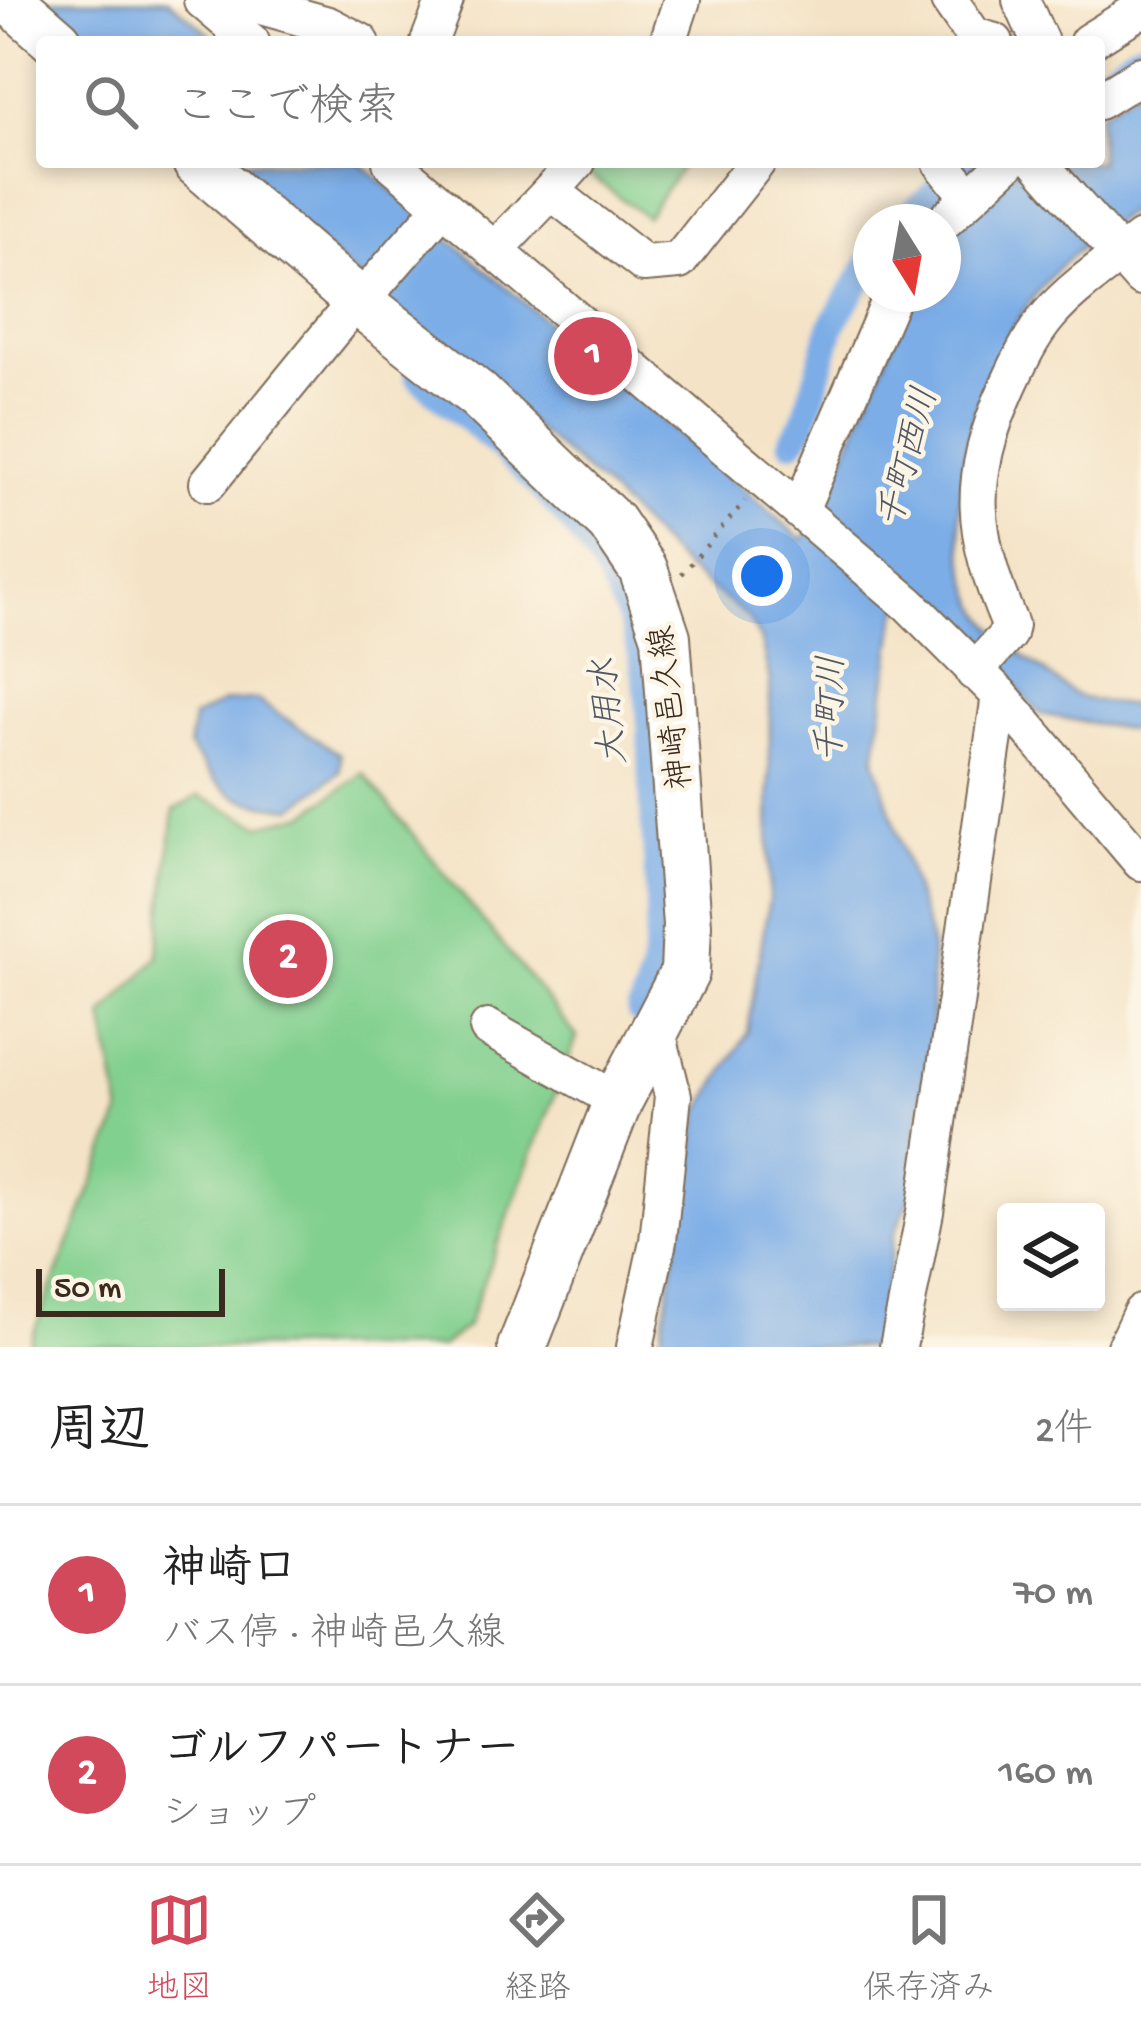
<!DOCTYPE html>
<html lang="ja">
<head>
<meta charset="utf-8">
<style>
	body { margin:0; font-family:"Gochi Hand","Klee One",sans-serif; background:#f2f2f2; color:#222 }
	.controls { position:absolute; right:36px; bottom:36px; display:grid; overflow:hidden; border-radius:12px; box-shadow:0 6px 18px #0003 }
	.controls button { width:108px; height:108px; display:grid; place-items:center; padding:0; border:0; border-bottom:3px solid #e0e0e0; background:#fff; color:#222; font:60px sans-serif }
	.compass { position:absolute; left:853px; top:204px; width:108px; height:108px; border-radius:50%; background:#fff; box-shadow:0 6px 18px #0003; rotate:169deg }
	.scale { position:absolute; left:36px; bottom:30px; width:189px; box-sizing:border-box; padding-left:12px; border:6px solid #3b2a1e; border-top:0; font-size:33px; line-height:42px; white-space:nowrap; color:#3b2a1e; -webkit-text-stroke:9px #fcf5e5; paint-order:stroke }
	.you { position:absolute; left:762px; top:576px; width:42px; height:42px; margin:-30px; border:9px solid #fff; border-radius:50%; background:#1a73e8; box-shadow:0 0 0 18px #1a73e833 }
	.badge { display:grid; place-items:center; width:78px; height:78px; border-radius:50%; background:#d1495b; color:#fff; font-size:39px; font-weight:700 }
	.pin { position:absolute; translate:-50% -50%; border:6px solid #fff; box-shadow:0 3px 12px #0006 }
	.list { margin:0; padding:0; list-style:none }
	h2 { display:flex; justify-content:space-between; align-items:center; height:156px; margin:0; padding:0 48px; font-size:51px }
	h2 small { font-size:39px; font-weight:400; color:#767676 }
	.list li { display:grid; grid-template-columns:78px 1fr auto; gap:36px; align-items:center; box-sizing:border-box; height:180px; padding:0 48px; border-top:3px solid #e0e0e0 }
	.list b { display:block; font-size:45px; white-space:nowrap }
	.list p { margin:0; font-size:39px; white-space:nowrap; color:#767676 }
	.list em { font-size:39px; font-style:normal; color:#767676 }
	.icon { flex:none; width:66px; height:66px; fill:none; stroke:currentColor; stroke-width:2; stroke-linecap:round; stroke-linejoin:round }
	.map { position:relative; flex:none; width:1141px; height:1347px; overflow:hidden }
	.search { position:absolute; background:#fff; box-shadow:0 6px 18px #0003; left:36px; right:36px; top:36px; height:132px; display:flex; align-items:center; gap:30px; box-sizing:border-box; padding:0 42px; border-radius:12px; color:#767676; font-size:45px }
	.sheet { height:516px; background:#fff }
	nav { display:flex; justify-content:space-around; align-items:center; box-sizing:border-box; height:168px; border-top:3px solid #e0e0e0; background:#fff; font-size:33px; color:#767676 }
	nav a { display:grid; justify-items:center; gap:6px }
	nav .on { color:#d1495b }
	.map>svg:first-child { display:block }
	.green { fill:#82d08f; stroke:#5e7d56; stroke-width:3 }
	.water { fill:#7bade7; stroke:#5b6c82; stroke-width:3 }
	.lines { fill:none; stroke-linecap:round; stroke-linejoin:round }
	.canal { stroke:#7bade7; stroke-width:27 }
	.minor-casing { stroke:#7c6b59; stroke-width:40 }
	.major-casing { stroke:#7c6b59; stroke-width:52 }
	.path { stroke:#7c6b59; stroke-width:4.5; stroke-dasharray:3 9; stroke-linecap:butt }
	.minor { stroke:#fff; stroke-width:36 }
	.major { stroke:#fff; stroke-width:48 }
	.labels { text-anchor:middle; stroke-width:9; stroke-linejoin:round; paint-order:stroke }
	.street-label { font-size:33px; fill:#3b2a1e; stroke:#fcf5e5 }
	.water-label { font-size:36px; font-style:italic; fill:#515864; stroke:#fcf5e5 }
</style>
</head>
<body>
<div class="map">
<svg width="1141" height="1347" viewBox="0 0 1141 1347">
	<rect width="100%" height="100%" fill="#fcf5e5"/>
	<filter id="ink" filterUnits="userSpaceOnUse"><feTurbulence type="fractalNoise" baseFrequency=".00833" numOctaves="2"/><feDisplacementMap in="SourceGraphic" scale="24" xChannelSelector="R" yChannelSelector="G"/><feConvolveMatrix kernelMatrix="1 2 1 2 8 2 1 2 1" color-interpolation-filters="sRGB"/></filter>
	<filter id="wash" filterUnits="userSpaceOnUse"><feTurbulence type="fractalNoise" baseFrequency=".004" numOctaves="4" result="noise"/><feDisplacementMap in="SourceGraphic" scale="48" xChannelSelector="R" yChannelSelector="G"/><feGaussianBlur stdDeviation="2.7" result="paint"/><feColorMatrix in="noise" values="0 0 0 0 0 0 0 0 0 0 0 0 0 0 0 0 0 1.4 0 .05"/><feComposite in="paint" operator="in"/></filter>
	<g filter="url(#wash)">
		<rect width="100%" height="100%" fill="#f4e3c6"/>
		<g class="green">
			<polygon points="596,162 685,162 646,217 587,173"/>
			<polygon points="363,773 577,1037 466,1327 441,1347 28,1347 121,1113 103,1016 158,957 174,810 199,796 261,825 306,814"/>
		</g>
		<g class="water">
			<polygon points="30,0 169,0 219,42 80,42"/>
			<path d="M1141 85V204C1109 224 1074 250 1048 279 979 359 936 492 974 595 986 627 1014 650 1041 669 1052 677 1065 690 1078 696 1096 704 1122 703 1141 707V732L1040 714 978 644 912 581 896 618 875 759 931 943 932 1031 915 1139 917 1182 894 1235 877 1347H659L700 1111 747 1033 769 899 770 681 761 641 748 617 687 570 602 485 222 162H359L803 540 824 503 914 294H943V243L972 205 1023 162H1099V114Z"/>
			<path d="M257 700 340 754V772L293 808C231 801 226 798 189 747L193 718 224 702Z"/>
		</g>
		<g class="lines">
			<g class="canal">
				<polyline points="1099,80 1141,53"/>
				<polyline points="900,222 971,162"/>
				<path d="M418 376C505 451 609 531 640 649 654 703 650 766 654 822 658 887 667 951 640 1011"/>
				<polyline points="792,441 804,423 832,325 871,261"/>
			</g>
		</g>
	</g>
	<g filter="url(#ink)">
		<g class="lines">
			<defs>
				<g id="minor">
					<polyline points="202,0 251,42"/>
					<polyline points="240,0 328,25 361,42"/>
					<polyline points="949,0 974,36 995,42"/>
					<polyline points="1021,0 1040,42"/>
					<polyline points="429,42 445,0"/>
					<polyline points="668,42 682,0"/>
					<polyline points="1088,42 1141,9"/>
					<polyline points="1099,101 1141,75"/>
					<polyline points="391,162 909,604 1000,695 1141,862"/>
					<polyline points="577,162 551,191 644,264 679,261 757,162"/>
					<polyline points="941,162 968,196"/>
					<polyline points="1038,162 1141,278"/>
					<polyline points="943,222 1008,162"/>
					<polyline points="494,251 551,191"/>
					<polyline points="208,483 357,300 369,291 443,206"/>
					<polyline points="800,510 893,294"/>
					<path d="M974 672 1008 634 1010 625C971 532 966 480 1008 386 1019 362 1031 336 1049 315 1075 285 1110 263 1141 239"/>
					<polyline points="488,1028 618,1101"/>
					<polyline points="635,1347 658,1241 673,1096 655,1024"/>
					<polyline points="898,1347 925,1212 1000,695"/>
					<polyline points="1125,1347 1141,1313"/>
				</g>
				<g id="major">
					<polyline points="10,0 58,42"/>
					<polyline points="197,162 357,300 478,395 611,522 643,569 666,637 687,925 685,972 618,1101 522,1347"/>
				</g>
			</defs>
			<use href="#minor" class="minor-casing"/>
			<use href="#major" class="major-casing"/>
			<polyline class="path" points="682,574 745,501"/>
			<use href="#minor" class="minor"/>
			<use href="#major" class="major"/>
		</g>
	</g>
	<g class="labels">
		<g class="street-label">
			<text transform="translate(668 708) rotate(-97)" y="12">神崎邑久線</text>
		</g>
		<g class="water-label">
			<text transform="translate(905 457) rotate(-75)" y="13">千町西川</text>
			<text transform="translate(828 709) rotate(-89)" y="13">千町川</text>
			<text transform="translate(606 712) rotate(-96)" y="13">大用水</text>
		</g>
	</g>
</svg>
<div class="controls">
<button><svg class="icon" aria-label="layers" viewBox="0 0 24 24"><path d="M12 4l9 5-9 5-9-5zM3 14l9 5 9-5"/></svg></button>
</div>
<svg class="compass" viewBox="-18 -18 36 36"><path d="M0-13l5 13h-10z" fill="#e53935"/><path d="M0 13l5-13h-10z" fill="#767676"/></svg>
<div class="scale">50 m</div>
<div class="you"></div>
<div class="pin badge" style="left:593px;top:356px">1</div>
<div class="pin badge" style="left:288px;top:959px">2</div>
<div class="search"><svg class="icon" aria-label="search" viewBox="0 0 24 24"><circle cx="10" cy="10" r="6"/><path d="M15 15l6 6"/></svg>ここで検索</div>
</div>
<section class="sheet">
<h2>周辺<small>2件</small></h2>
<ul class="list">
<li><span class="badge">1</span><div><b>神崎口</b><p>バス停 · 神崎邑久線</p></div><em>70 m</em></li>
<li><span class="badge">2</span><div><b>ゴルフパートナー</b><p>ショップ</p></div><em>160 m</em></li>
</ul>
</section>
<nav>
<a class="on"><svg class="icon" aria-label="map" viewBox="0 0 24 24"><path d="M3 6l6-2 6 2 6-2v14l-6 2-6-2-6 2zM9 4v14M15 6v14"/></svg>地図</a>
<a><svg class="icon" aria-label="directions" viewBox="0 0 24 24"><path d="M12 3l9 9-9 9-9-9zM9 14v-3h6M13 9l2 2-2 2"/></svg>経路</a>
<a><svg class="icon" aria-label="saved" viewBox="0 0 24 24"><path d="M7 4h10v16l-5-4-5 4z"/></svg>保存済み</a>
</nav>
</body>
</html>
